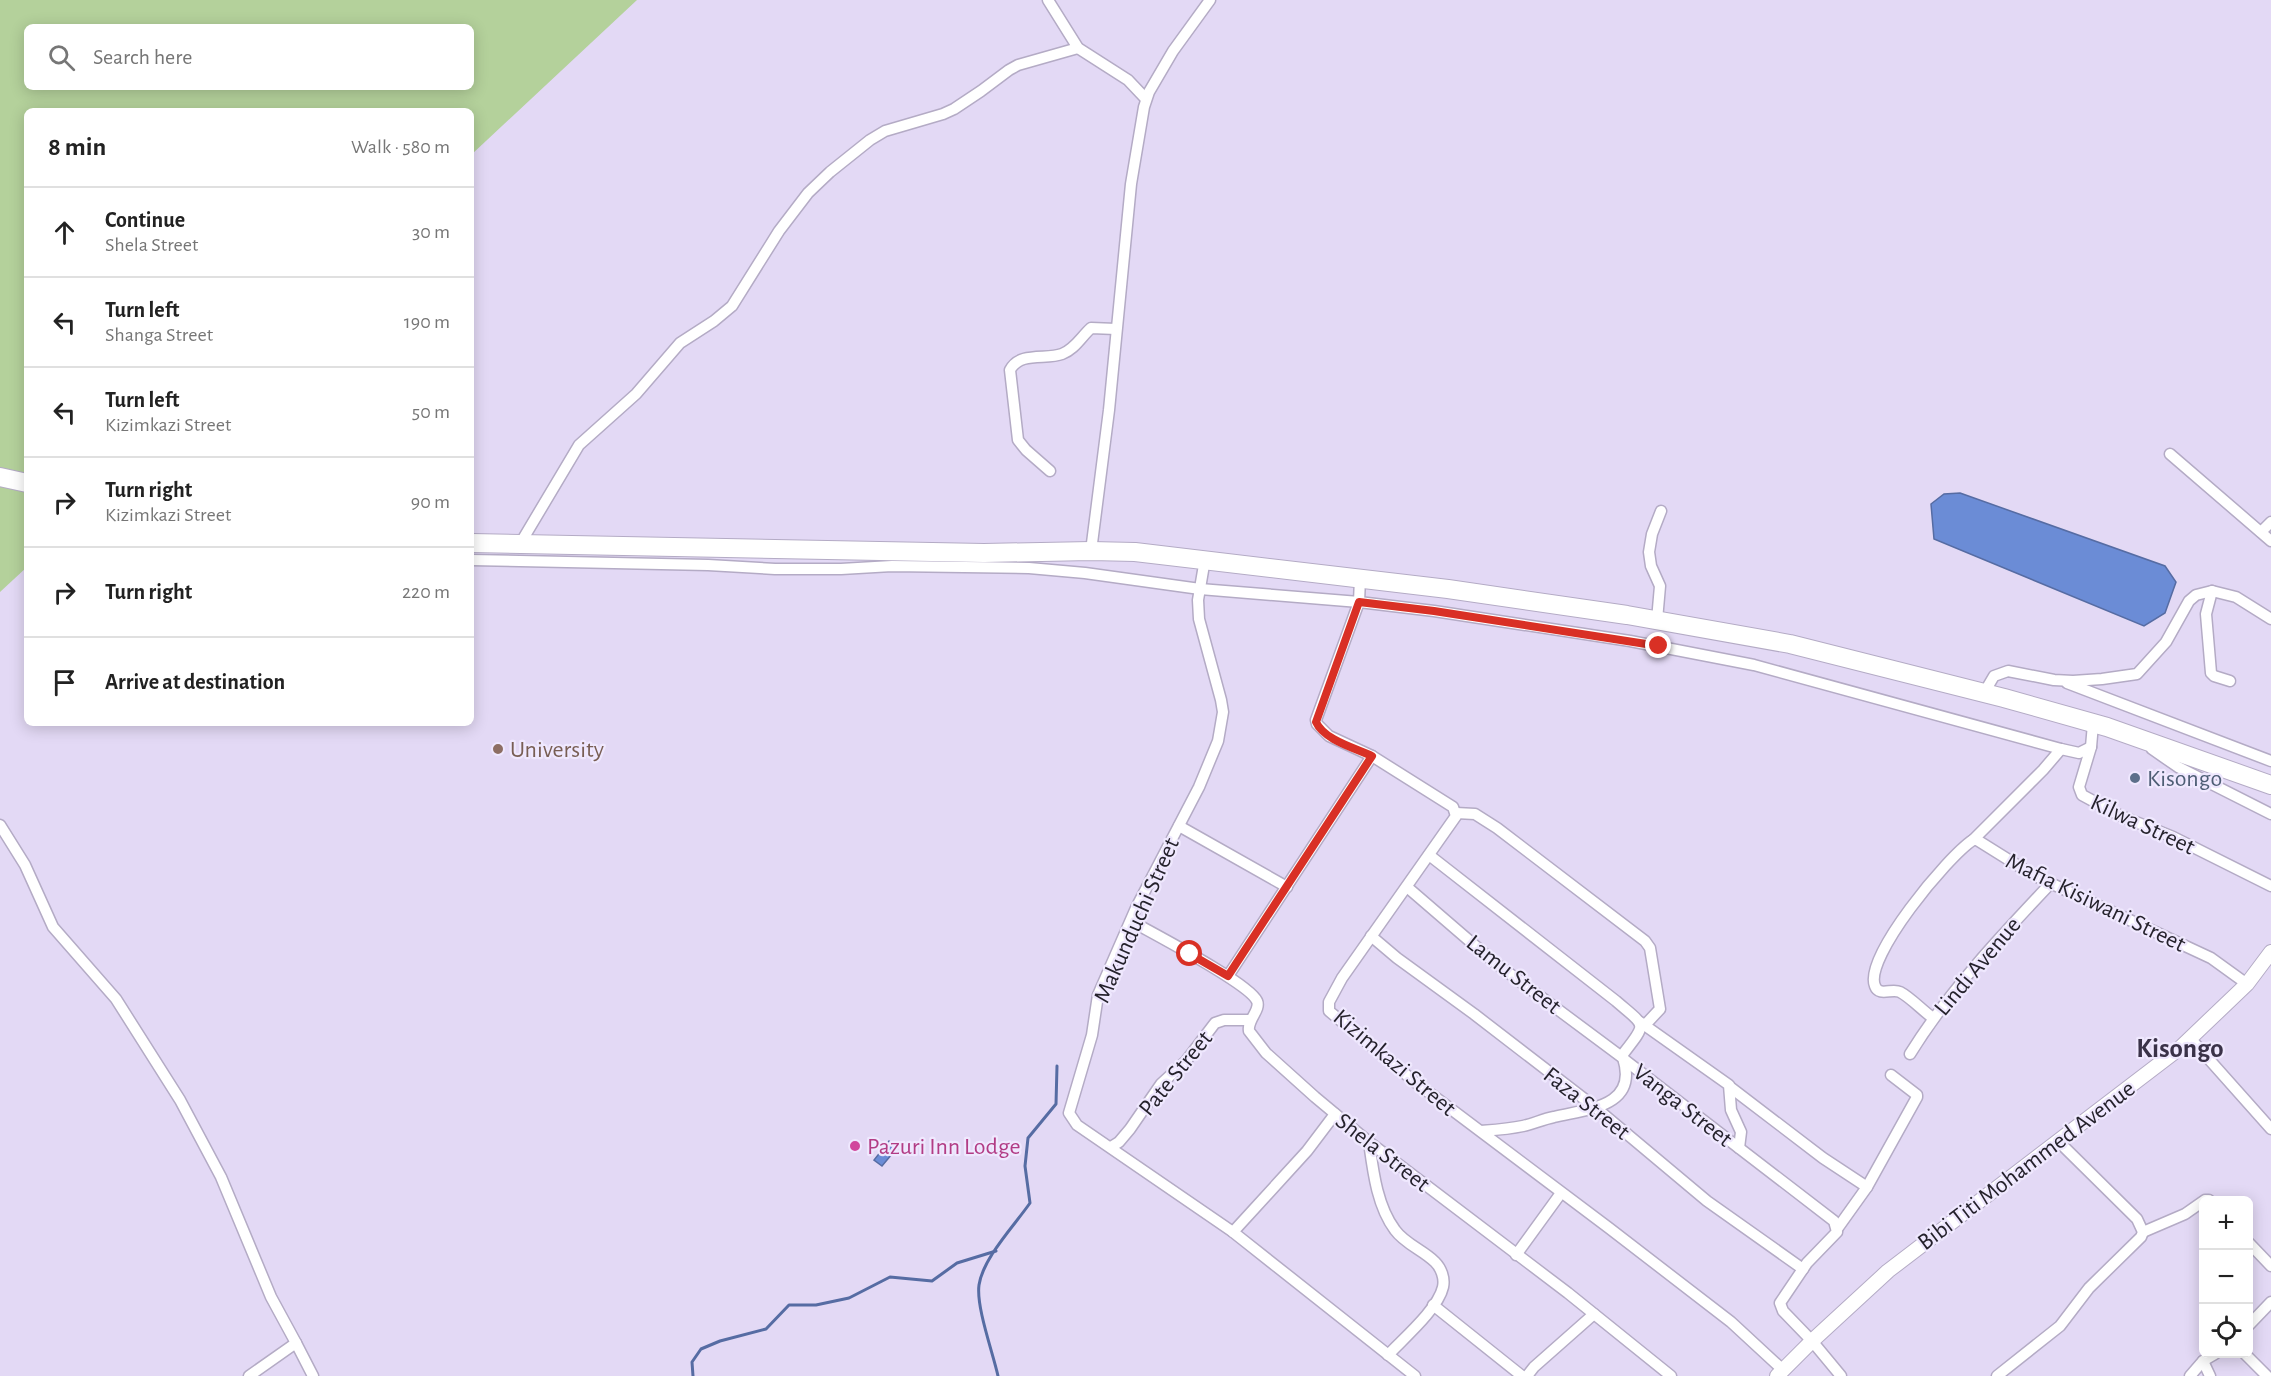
<!DOCTYPE html>
<html lang="en">
<head>
<meta charset="utf-8">
<style>
	body { margin:0; font-family:"Alegreya Sans",sans-serif; background:#f6f6f6; color:#222 }
	.controls { position:absolute; right:18px; bottom:18px; display:grid; overflow:hidden; border-radius:9px; box-shadow:0 3px 15px #0003 }
	.controls button { width:54px; height:54px; display:grid; place-items:center; padding:0; border:0; border-bottom:2px solid #e0e0e0; background:#fff; color:#222; font:30px sans-serif }
	.stop { position:absolute; width:18px; height:18px; margin:-14px; border:4px solid #d93025; border-radius:50%; background:#fff }
	.stop.end { background:#d93025; border-color:#fff; box-shadow:0 2px 6px #0008 }
	.list { margin:0; padding:0; list-style:none }
	h2 { display:flex; justify-content:space-between; align-items:center; height:78px; margin:0; padding:0 24px; font-size:26px }
	h2 small { font-size:20px; font-weight:400; color:#767676 }
	.list li { display:grid; grid-template-columns:39px 1fr auto; gap:18px; align-items:center; box-sizing:border-box; height:90px; padding:0 24px; border-top:2px solid #e0e0e0 }
	.list b { display:block; font-size:22px; white-space:nowrap }
	.list p { margin:0; font-size:20px; white-space:nowrap; color:#767676 }
	.list em { font-size:20px; font-style:normal; color:#767676 }
	.icon { flex:none; width:33px; height:33px; fill:none; stroke:currentColor; stroke-width:2; stroke-linecap:round; stroke-linejoin:round }
	.map { position:relative; flex:none; width:2271px; height:1376px; overflow:hidden }
	.search { position:absolute; background:#fff; box-shadow:0 3px 15px #0003; left:24px; top:24px; width:450px; height:66px; display:flex; align-items:center; gap:15px; box-sizing:border-box; padding:0 21px; border-radius:9px; color:#767676; font-size:22px }
	.panel { position:absolute; background:#fff; box-shadow:0 3px 15px #0003; left:24px; top:108px; width:450px; height:618px; border-radius:9px }
	.map>svg:first-child { display:block }
	.green { fill:#b4d19b; fill-rule:evenodd }
	.water { fill:#6b8cd6; stroke:#566ca3; stroke-width:1.5 }
	.lines { fill:none; stroke-linecap:round; stroke-linejoin:round }
	.stream { stroke:#566ca3; stroke-width:3 }
	.street-casing { stroke:#b4abc5; stroke-width:13 }
	.secondary-casing { stroke:#b4abc5; stroke-width:16 }
	.highway-casing { stroke:#b4abc5; stroke-width:20 }
	.street { stroke:#fff; stroke-width:10 }
	.secondary { stroke:#fff; stroke-width:14 }
	.highway { stroke:#fff; stroke-width:18 }
	.route { stroke:#d93025; stroke-width:8 }
	.education-dot { fill:#8d6e63; stroke:#efe8fe; stroke-width:2 }
	.service-dot { fill:#5c6f8a; stroke:#efe8fe; stroke-width:2 }
	.hotel-dot { fill:#d1479c; stroke:#efe8fe; stroke-width:2 }
	.labels { text-anchor:middle; stroke-width:4.5; stroke-linejoin:round; paint-order:stroke }
	.education-label { font-size:24px; fill:#785e54; stroke:#efe8fe; text-anchor:start }
	.service-label { font-size:24px; fill:#4e5e75; stroke:#efe8fe; text-anchor:start }
	.street-label { font-size:24px; fill:#25222c; stroke:#efe8fe }
	.hotel-label { font-size:24px; fill:#b23c85; stroke:#efe8fe; text-anchor:start }
	.quarter-label { font-size:27px; font-weight:bold; fill:#3a3248; stroke:#efe8fe }
</style>
</head>
<body>
<div class="map">
<svg width="2271" height="1376" viewBox="0 0 2271 1376">
	<rect width="100%" height="100%" fill="#e3d9f5"/>
	<path class="green" d="M0 0H637L471 155V111H27V567L0 592ZM27 27H471V87H27Z"/>
	<g class="water">
		<polygon points="1960,493 2165,566 2176,582 2165,613 2144,626 1934,539 1931,504 1944,494"/>
		<polygon points="889,1141 897,1148 882,1166 874,1160"/>
	</g>
	<g class="lines">
		<g class="stream">
			<polyline points="693,1376 692,1362 701,1349 720,1341 766,1329 789,1305 816,1305 849,1298 890,1277 932,1281 957,1263 996,1251"/>
			<path d="M998 1376C993 1353 976 1307 979 1285 983 1258 1014 1226 1030 1203L1025 1166 1028 1138 1056 1104 1057 1066"/>
		</g>
		<defs>
			<g id="street">
				<polyline points="1048,0 1078,48 1128,80 1146,99"/>
				<polyline points="2170,454 2271,541"/>
				<path d="M1050 471 1026 450 1018 440 1010 370C1020 351 1046 360 1062 354 1075 349 1081 337 1091 328L1116 329"/>
				<polyline points="2261,532 2271,522"/>
				<polyline points="520,544 579,445 636,394 680,343 714,321 732,306 779,231 808,193 830,172 870,140 885,131 943,114 954,109 981,91 1009,70 1018,65 1078,48"/>
				<polyline points="1091,551 1109,410 1131,184 1144,107 1149,92 1173,51 1210,0"/>
				<polyline points="1205,559 1198,600 1199,619 1221,700 1223,712 1218,741 1199,787 1136,908 1098,995 1092,1035 1069,1113 1077,1125 1233,1232 1415,1376"/>
				<polyline points="471,560 708,565 775,569 841,569 892,566 1029,568 1085,573 1200,589 1359,602 1434,611 1630,641 1754,665 2061,749 2079,753 2091,747"/>
				<polyline points="1360,578 1359,602 1316,720 1317,724 1329,736 1372,756 1453,807 1456,816 1342,978 1329,1002 1329,1011 1415,1082 1609,1228 1731,1322 1783,1370"/>
				<polyline points="2212,591 2206,614 2211,673 2214,676 2230,681"/>
				<polyline points="1657,620 1660,586 1651,566 1649,552 1652,534 1661,511"/>
				<polyline points="2067,683 2271,761"/>
				<polyline points="1984,693 1994,676 2008,671 2054,680 2073,681 2102,679 2137,674 2166,642 2189,601 2196,595 2212,591 2236,597 2271,619"/>
				<polyline points="2093,724 2091,747 2079,787 2082,795 2121,816 2173,837 2271,886"/>
				<polyline points="2152,749 2178,767 2271,814"/>
				<polyline points="1456,813 1475,814 1497,828 1645,941 1650,948 1660,1009 1645,1025"/>
				<polyline points="0,825 25,865 53,927 116,999 180,1100 221,1177 271,1297 296,1343"/>
				<polyline points="1179,826 1287,887"/>
				<polyline points="1973,840 2043,770 2061,749"/>
				<path d="M1429 855 1616 1001C1646 1027 1648 1022 1623 1054V1058L1626 1061 1834 1221 1837 1232 1807 1263 1780 1303 1783 1311 1812 1341 1841 1376"/>
				<path d="M1407 887 1494 962 1623 1058C1639 1107 1587 1109 1554 1117 1543 1119 1533 1124 1523 1126 1509 1129 1494 1130 1481 1131"/>
				<path d="M1131 921C1152 933 1249 983 1257 1001 1261 1010 1247 1020 1249 1031L1266 1053 1315 1097 1369 1142 1568 1293 1671 1376"/>
				<polyline points="1371,936 1397,958 1474,1014 1596,1108 1707,1201 1803,1269"/>
				<polyline points="1228,976 1372,756"/>
				<path d="M1933 1018C1923 1011 1910 997 1900 992 1892 988 1879 997 1875 986 1863 958 1948 856 1973 840H1977L2033 875 2211 958 2247 984"/>
				<polyline points="1640,1022 1729,1085 1731,1110 1741,1132 1739,1148"/>
				<polyline points="2190,1038 2271,1129"/>
				<path d="M1910 1054C1949 991 2000 937 2051 883"/>
				<polyline points="1730,1087 1823,1158 1867,1187"/>
				<path d="M1369 1142C1373 1171 1377 1206 1395 1230 1405 1244 1423 1250 1435 1262 1441 1268 1445 1278 1443 1287 1438 1309 1404 1338 1388 1355"/>
				<polyline points="1111,1147 1119,1142 1130,1129 1161,1084 1186,1061 1215,1023 1224,1020 1249,1020"/>
				<polyline points="1837,1229 1867,1187 1917,1097 1917,1095 1891,1075"/>
				<polyline points="1233,1232 1307,1151 1335,1114"/>
				<polyline points="2143,1232 2185,1214 2205,1200 2209,1200"/>
				<polyline points="2248,1242 2271,1266"/>
				<polyline points="1516,1255 1561,1193"/>
				<polyline points="1433,1305 1522,1376"/>
				<polyline points="2248,1326 2271,1302"/>
				<polyline points="2245,1354 2267,1376"/>
				<polyline points="2203,1361 2210,1376"/>
				<polyline points="249,1376 296,1343 313,1376"/>
				<polyline points="1527,1376 1534,1367 1594,1314"/>
				<polyline points="1997,1376 2060,1326 2089,1288 2141,1237 2143,1232 2137,1219 2058,1141"/>
				<polyline points="2190,1376 2203,1361 2215,1354"/>
			</g>
			<polyline id="secondary" points="1777,1376 1812,1341 1888,1271 2180,1048 2247,984 2271,952"/>
			<g id="highway">
				<polyline points="0,477 27,483"/>
				<polyline points="471,543 984,553 1091,551 1135,552 1448,589 1627,615 1790,644 2004,698 2107,727 2271,785"/>
			</g>
		</defs>
		<use href="#street" class="street-casing"/>
		<use href="#secondary" class="secondary-casing"/>
		<use href="#highway" class="highway-casing"/>
		<use href="#street" class="street"/>
		<use href="#secondary" class="secondary"/>
		<use href="#highway" class="highway"/>
	</g>
	<g class="lines">
		<path class="route" d="M1190 954 1228 976 1372 756C1355 748 1324 740 1316 722L1359 602 1434 611 1659 646"/>
	</g>
	<circle class="education-dot" cx="498" cy="749" r="6"/>
	<circle class="service-dot" cx="2135" cy="778" r="6"/>
	<circle class="hotel-dot" cx="855" cy="1146" r="6"/>
	<g class="labels">
		<g class="education-label">
			<text x="510" y="757">University</text>
		</g>
		<g class="service-label">
			<text x="2147" y="786">Kisongo</text>
		</g>
		<g class="street-label">
			<text transform="translate(2143 824) rotate(25)" y="8">Kilwa Street</text>
			<text transform="translate(2096 902) rotate(26)" y="8">Mafia Kisiwani Street</text>
			<text transform="translate(1136 920) rotate(-66)" y="8">Makunduchi Street</text>
			<text transform="translate(1977 966) rotate(-50)" y="8">Lindi Avenue</text>
			<text transform="translate(1514 974) rotate(38)" y="8">Lamu Street</text>
			<text transform="translate(1395 1062) rotate(40)" y="8">Kizimkazi Street</text>
			<text transform="translate(1175 1073) rotate(-51)" y="8">Pate Street</text>
			<text transform="translate(1587 1103) rotate(38)" y="8">Faza Street</text>
			<text transform="translate(1683 1105) rotate(38)" y="8">Vanga Street</text>
			<text transform="translate(1383 1152) rotate(38)" y="8">Shela Street</text>
			<text transform="translate(2026 1165) rotate(-37)" y="8">Bibi Titi Mohammed Avenue</text>
		</g>
		<g class="hotel-label">
			<text x="867" y="1154">Pazuri Inn Lodge</text>
		</g>
		<g class="quarter-label">
			<text x="2180" y="1057">Kisongo</text>
		</g>
	</g>
</svg>
<div class="controls">
<button>+</button>
<button>−</button>
<button><svg class="icon" aria-label="locate" viewBox="0 0 24 24"><circle cx="12" cy="12" r="6"/><path d="M12 2v4M12 18v4M2 12h4M18 12h4"/></svg></button>
</div>
<div class="stop" style="left:1190px;top:954px"></div>
<div class="stop end" style="left:1659px;top:646px"></div>
<div class="search"><svg class="icon" aria-label="search" viewBox="0 0 24 24"><circle cx="10" cy="10" r="6"/><path d="M15 15l6 6"/></svg>Search here</div>
<section class="panel">
<h2>8 min<small>Walk · 580 m</small></h2>
<ul class="list">
<li><svg class="icon" aria-label="ahead" viewBox="0 0 24 24"><path d="M12 20V5M6 11l6-6 6 6"/></svg><div><b>Continue</b><p>Shela Street</p></div><em>30 m</em></li>
<li><svg class="icon" aria-label="left" viewBox="0 0 24 24"><path d="M17 20v-9H6M10 6l-5 5 5 5"/></svg><div><b>Turn left</b><p>Shanga Street</p></div><em>190 m</em></li>
<li><svg class="icon" aria-label="left" viewBox="0 0 24 24"><path d="M17 20v-9H6M10 6l-5 5 5 5"/></svg><div><b>Turn left</b><p>Kizimkazi Street</p></div><em>50 m</em></li>
<li><svg class="icon" aria-label="right" viewBox="0 0 24 24"><path d="M7 20v-9h11M14 6l5 5-5 5"/></svg><div><b>Turn right</b><p>Kizimkazi Street</p></div><em>90 m</em></li>
<li><svg class="icon" aria-label="right" viewBox="0 0 24 24"><path d="M7 20v-9h11M14 6l5 5-5 5"/></svg><div><b>Turn right</b></div><em>220 m</em></li>
<li><svg class="icon" aria-label="arrive" viewBox="0 0 24 24"><path d="M6 21V4h12l-3 4 3 4H6"/></svg><div><b>Arrive at destination</b></div></li>
</ul>
</section>
</div>
</body>
</html>
